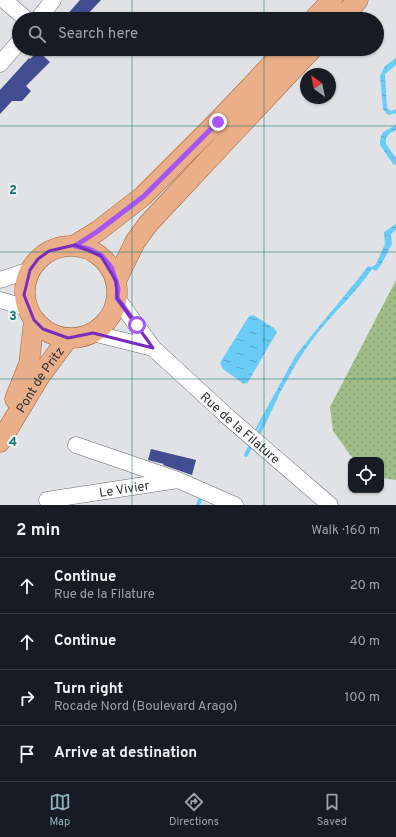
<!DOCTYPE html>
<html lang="en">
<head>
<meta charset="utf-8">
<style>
	body { margin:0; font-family:Overpass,sans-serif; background:#242831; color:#f1f3f6 }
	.controls { position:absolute; right:12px; bottom:12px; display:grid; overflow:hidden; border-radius:8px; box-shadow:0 1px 3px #0004 }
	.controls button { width:36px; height:36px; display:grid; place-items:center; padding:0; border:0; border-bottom:1px solid #363941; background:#171b24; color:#f1f3f6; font:20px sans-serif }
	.compass { position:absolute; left:300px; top:68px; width:36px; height:36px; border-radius:50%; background:#171b24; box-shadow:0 1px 3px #0004; rotate:327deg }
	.stop { position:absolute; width:12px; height:12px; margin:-9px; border:3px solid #a855f7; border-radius:50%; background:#fff }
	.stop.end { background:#a855f7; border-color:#fff; box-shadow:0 1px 4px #0008 }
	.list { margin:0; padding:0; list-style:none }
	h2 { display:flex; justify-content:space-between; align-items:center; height:52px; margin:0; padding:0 16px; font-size:17px }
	h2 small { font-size:13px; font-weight:400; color:#9ea1a6 }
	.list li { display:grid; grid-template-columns:26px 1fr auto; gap:12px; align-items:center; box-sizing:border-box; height:56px; padding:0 16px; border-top:1px solid #363941 }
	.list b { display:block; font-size:15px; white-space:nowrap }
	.list p { margin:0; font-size:13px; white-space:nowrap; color:#9ea1a6 }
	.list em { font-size:13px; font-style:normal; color:#9ea1a6 }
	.icon { flex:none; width:22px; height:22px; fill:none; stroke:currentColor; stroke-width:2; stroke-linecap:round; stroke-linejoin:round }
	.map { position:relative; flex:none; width:396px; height:505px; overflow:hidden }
	.search { position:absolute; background:#171b24; box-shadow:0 1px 3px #0004; left:12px; right:12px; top:12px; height:44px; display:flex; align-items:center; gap:10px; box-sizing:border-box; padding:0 14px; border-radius:22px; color:#9ea1a6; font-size:15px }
	.sheet { height:276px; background:#171b24 }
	nav { display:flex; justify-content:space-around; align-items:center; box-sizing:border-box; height:56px; border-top:1px solid #363941; background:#171b24; font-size:11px; color:#9ea1a6 }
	nav a { display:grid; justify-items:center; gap:2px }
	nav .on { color:#91b2bb }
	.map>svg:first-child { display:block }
	.grass { fill:url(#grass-dots) }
	.water { fill:url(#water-ripples) }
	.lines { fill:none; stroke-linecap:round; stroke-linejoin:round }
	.stream { stroke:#6cccf8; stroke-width:4 }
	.building { fill:#414d90 }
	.minor-casing { stroke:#6d6d70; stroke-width:17 }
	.major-casing { stroke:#a06037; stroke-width:21 }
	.minor { stroke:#fff; stroke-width:16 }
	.major { stroke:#eaaf88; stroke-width:20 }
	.route { stroke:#a855f7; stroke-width:5 }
	.marked { fill:none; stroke:#7b2cbf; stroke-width:3; stroke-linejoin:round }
	.grid { fill:none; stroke:#0f766e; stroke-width:1; stroke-opacity:0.55 }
	.labels { text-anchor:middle; stroke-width:4; stroke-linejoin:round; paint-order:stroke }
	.street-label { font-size:13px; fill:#323234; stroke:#eeeff2 }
	.grid-label { font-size:13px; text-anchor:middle; font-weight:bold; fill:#0f766e; stroke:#eeeff2; stroke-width:4; stroke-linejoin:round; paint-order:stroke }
</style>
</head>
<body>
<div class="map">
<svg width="396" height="505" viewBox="0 0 396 505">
	<defs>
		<pattern id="grass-dots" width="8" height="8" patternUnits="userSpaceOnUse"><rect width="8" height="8" fill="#a0bd87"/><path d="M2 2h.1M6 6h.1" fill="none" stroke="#839a6f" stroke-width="1.8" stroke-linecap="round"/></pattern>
		<pattern id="water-ripples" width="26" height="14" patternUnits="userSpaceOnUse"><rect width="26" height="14" fill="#6cccf8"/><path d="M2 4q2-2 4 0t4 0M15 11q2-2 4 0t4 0" fill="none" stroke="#59a6ca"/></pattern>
	</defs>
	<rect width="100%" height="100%" fill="#e1e2e5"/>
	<polygon class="grass" points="396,280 396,480 381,478 381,460 355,460 351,456 333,431 330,407"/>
	<g class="water">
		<polygon points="396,58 396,65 385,74 387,108 391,111 396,109 396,113 388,115 383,109 380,76 385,66"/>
		<path d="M396 124V130L390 133 386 138V144L396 158V165L393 164 380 145C380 128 387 133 396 124Z"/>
		<path d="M396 224V230L391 234 392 244 381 265 376 271 372 269C356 293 334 312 316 335 300 355 288 378 276 400L275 398 255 434 253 433 296 355 316 330 359 278 368 266 372 267 376 264 385 244 384 232Z"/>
		<polygon points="253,315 274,328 277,332 248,382 244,384 223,369 220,363 249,316"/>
	</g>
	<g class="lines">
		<g class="stream">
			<polyline points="258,435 276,397"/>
			<polyline points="246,455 250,447"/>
			<polyline points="198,505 200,500"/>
		</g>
	</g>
	<g class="building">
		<polygon points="80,0 101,0 83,19 63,19"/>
		<polygon points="38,51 50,62 26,86 31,91 22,101 12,101 0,114 0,90 29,58 30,59"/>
		<polygon points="151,449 196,460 192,475 163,465 164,464 148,460"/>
	</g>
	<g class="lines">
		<defs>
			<g id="minor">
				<polyline points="4,0 26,19"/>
				<polyline points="38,19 53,0"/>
				<polyline points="0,64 19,42"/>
				<polyline points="0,280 30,270"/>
				<path id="s1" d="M117 298 153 348 228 417 330 505"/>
				<polyline points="0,300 27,308"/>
				<polyline points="93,333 153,348"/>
				<polyline points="76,445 175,479"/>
				<path id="s2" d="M47 500 178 480 235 505"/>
			</g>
			<g id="major">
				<polyline points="314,19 332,0"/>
				<polyline points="340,19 358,0"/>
				<polyline points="75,245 98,231 143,196 217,122 286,49"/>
				<circle cx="71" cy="292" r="46"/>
				<polyline points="116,281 135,242 148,224 312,49"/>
				<polyline points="15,399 29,364 34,320"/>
				<path id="s3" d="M0 442 40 376 68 338"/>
			</g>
		</defs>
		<use href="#minor" class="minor-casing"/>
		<use href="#major" class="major-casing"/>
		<use href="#minor" class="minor"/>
		<use href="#major" class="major"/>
	</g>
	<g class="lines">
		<polyline class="route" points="137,325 117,298 118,289 116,281 111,267 102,256 89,249 75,246 98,231 144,196 218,122"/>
	</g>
	<path class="marked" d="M75 245 101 256 116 281 117 298 153 348 93 333 68 338 43 329 34 320 24 295 30 270 38 259 49 251Z"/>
	<path class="grid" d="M132 0V19M264 0V19M132 49V505M264 49V505M0 126H396M0 252H396M0 379H396"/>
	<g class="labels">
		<g class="street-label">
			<text dy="5" stroke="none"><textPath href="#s3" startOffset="74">Pont de Pritz</textPath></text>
			<text dy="5" stroke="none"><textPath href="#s1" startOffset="180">Rue de la Filature</textPath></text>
			<text dy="5" stroke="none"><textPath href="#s2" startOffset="78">Le Vivier</textPath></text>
		</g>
	</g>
	<g class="grid-label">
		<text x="13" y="194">2</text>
		<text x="13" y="320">3</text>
		<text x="13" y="446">4</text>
	</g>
</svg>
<div class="controls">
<button><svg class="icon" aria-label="locate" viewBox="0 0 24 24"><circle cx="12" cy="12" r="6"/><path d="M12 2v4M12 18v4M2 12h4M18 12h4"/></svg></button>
</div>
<svg class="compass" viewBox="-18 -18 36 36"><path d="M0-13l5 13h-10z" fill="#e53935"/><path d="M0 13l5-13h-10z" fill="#9ea1a6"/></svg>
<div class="stop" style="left:137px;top:325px"></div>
<div class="stop end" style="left:218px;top:122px"></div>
<div class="search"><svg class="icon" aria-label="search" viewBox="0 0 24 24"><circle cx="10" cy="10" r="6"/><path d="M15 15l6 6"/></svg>Search here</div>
</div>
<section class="sheet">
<h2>2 min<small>Walk · 160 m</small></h2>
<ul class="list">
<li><svg class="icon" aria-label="ahead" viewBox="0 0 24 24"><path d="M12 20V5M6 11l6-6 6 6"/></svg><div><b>Continue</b><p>Rue de la Filature</p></div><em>20 m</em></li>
<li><svg class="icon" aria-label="ahead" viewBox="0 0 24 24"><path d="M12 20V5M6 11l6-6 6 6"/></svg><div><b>Continue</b></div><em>40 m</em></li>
<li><svg class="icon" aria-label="right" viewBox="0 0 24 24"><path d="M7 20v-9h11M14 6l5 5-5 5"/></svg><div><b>Turn right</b><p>Rocade Nord (Boulevard Arago)</p></div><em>100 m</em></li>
<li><svg class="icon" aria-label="arrive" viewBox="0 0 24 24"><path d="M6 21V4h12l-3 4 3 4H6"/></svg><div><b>Arrive at destination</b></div></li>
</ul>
</section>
<nav>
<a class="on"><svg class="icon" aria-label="map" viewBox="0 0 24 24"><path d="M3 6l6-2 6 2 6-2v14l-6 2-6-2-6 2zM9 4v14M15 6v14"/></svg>Map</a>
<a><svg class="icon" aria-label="directions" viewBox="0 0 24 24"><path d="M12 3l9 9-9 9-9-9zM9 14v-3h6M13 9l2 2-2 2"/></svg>Directions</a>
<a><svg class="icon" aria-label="saved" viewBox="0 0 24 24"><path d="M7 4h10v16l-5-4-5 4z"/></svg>Saved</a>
</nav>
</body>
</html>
